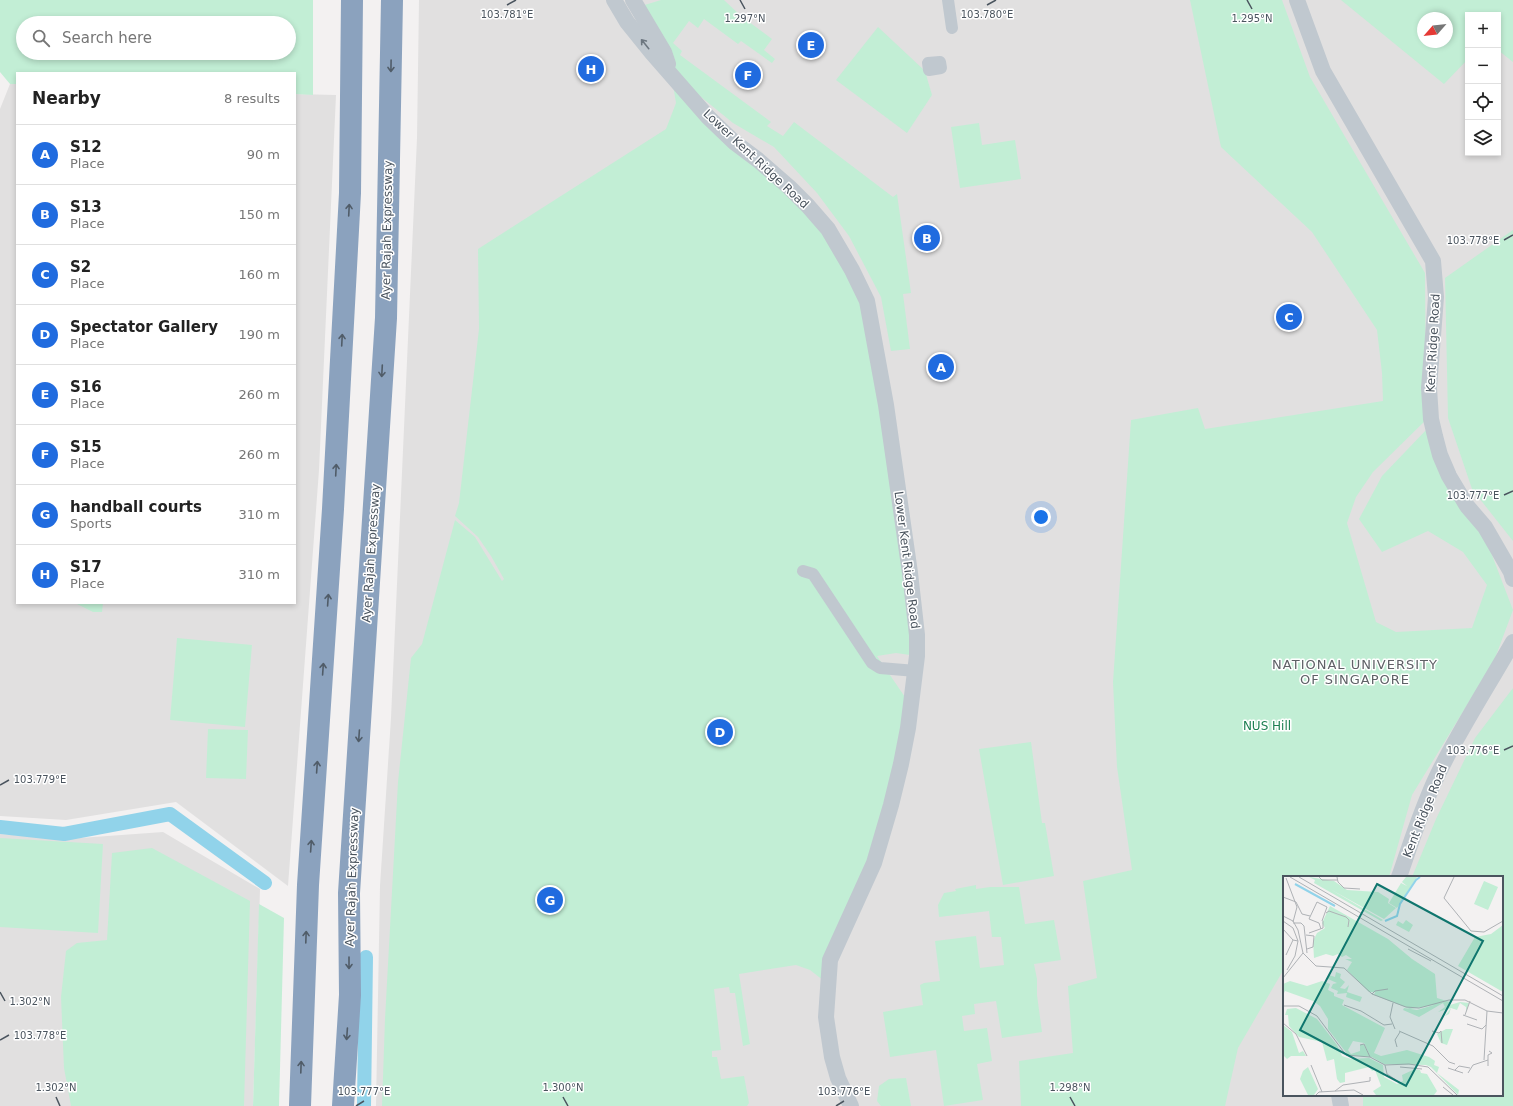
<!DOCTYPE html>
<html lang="en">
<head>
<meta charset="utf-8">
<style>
	body { margin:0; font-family:"DejaVu Sans",sans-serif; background:#f2f2f2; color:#222 }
	.controls { position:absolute; right:12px; top:12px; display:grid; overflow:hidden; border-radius:0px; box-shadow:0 2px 6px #0003 }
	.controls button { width:36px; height:36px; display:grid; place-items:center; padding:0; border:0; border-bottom:1px solid #e0e0e0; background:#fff; color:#222; font:20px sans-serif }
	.compass { position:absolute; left:1417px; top:12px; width:36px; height:36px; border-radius:50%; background:#fff; box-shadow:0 2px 6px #0003; rotate:242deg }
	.you { position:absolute; left:1041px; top:517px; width:14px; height:14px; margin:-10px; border:3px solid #fff; border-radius:50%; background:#1a73e8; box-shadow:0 0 0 6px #1a73e833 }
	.badge { display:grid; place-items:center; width:26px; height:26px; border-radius:50%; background:#206bdf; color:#fff; font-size:13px; font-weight:700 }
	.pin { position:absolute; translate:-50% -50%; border:2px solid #fff; box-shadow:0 1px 4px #0006 }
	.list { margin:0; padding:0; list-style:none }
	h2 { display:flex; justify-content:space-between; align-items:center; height:52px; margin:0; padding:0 16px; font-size:17px }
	h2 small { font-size:13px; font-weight:400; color:#767676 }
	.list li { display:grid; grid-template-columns:26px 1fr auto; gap:12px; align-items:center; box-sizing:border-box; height:60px; padding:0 16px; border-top:1px solid #e0e0e0 }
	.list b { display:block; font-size:15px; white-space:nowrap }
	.list p { margin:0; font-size:13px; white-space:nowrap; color:#767676 }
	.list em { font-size:13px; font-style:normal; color:#767676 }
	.icon { flex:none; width:22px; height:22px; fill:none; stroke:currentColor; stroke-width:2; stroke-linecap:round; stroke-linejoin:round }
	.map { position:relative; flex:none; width:1513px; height:1106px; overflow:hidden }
	.search { position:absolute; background:#fff; box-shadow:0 2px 6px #0003; left:16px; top:16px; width:280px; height:44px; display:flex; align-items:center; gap:10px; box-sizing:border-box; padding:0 14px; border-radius:22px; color:#767676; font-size:15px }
	.panel { position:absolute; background:#fff; box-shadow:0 2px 6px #0003; left:16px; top:72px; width:280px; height:532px; border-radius:0px }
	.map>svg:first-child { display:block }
	.education { fill:#e1e0e0; fill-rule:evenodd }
	.green { fill:#c2eed5; fill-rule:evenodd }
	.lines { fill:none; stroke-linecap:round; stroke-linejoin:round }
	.canal { stroke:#91d3ea; stroke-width:14 }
	.pedestrian { stroke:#c0c8cf; stroke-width:12 }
	.minor { stroke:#c0c8cf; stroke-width:16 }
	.motorway { stroke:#8ba2be; stroke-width:22 }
	.oneway { stroke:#6d7780 }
	.oneway2 { stroke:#505c68 }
	.ticks { fill:none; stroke:#4a545e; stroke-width:1.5 }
	.labels { text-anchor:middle; stroke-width:3; stroke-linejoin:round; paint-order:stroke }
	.street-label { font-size:12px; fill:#4a545e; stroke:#fff }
	.park-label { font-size:12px; fill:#1b7f51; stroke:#fff }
	.neighbourhood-label { font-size:13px; letter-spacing:1px; fill:#5e6166; stroke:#fff }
	.inset-river { fill:none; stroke:#91d3ea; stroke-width:2 }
	.inset-road { fill:none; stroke:#afb2b6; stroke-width:1 }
	.view { fill:#0f766e; fill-opacity:0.15; stroke:#0f766e; stroke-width:2 }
	.inset-edge { fill:none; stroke:#4a545e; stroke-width:2 }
	.ticks-label { font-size:10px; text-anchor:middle; fill:#4a545e; stroke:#fff; stroke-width:3; stroke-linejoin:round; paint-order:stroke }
</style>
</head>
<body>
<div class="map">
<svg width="1513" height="1106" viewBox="0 0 1513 1106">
	<rect width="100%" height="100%" fill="#f3f1f1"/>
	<g class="education">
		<path d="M419 0H1513V1106H376L380 886 391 718 417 138ZM1468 15H1498V153H1468ZM1423 18H1447V42H1423ZM1284 877H1502V1095H1284Z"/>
		<polygon points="10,84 17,84 17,603 295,603 295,94 336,95 319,470 288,886 176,802 66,820 0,816 0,109"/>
		<polygon points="163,832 260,889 253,1106 0,1106 0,834 66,839"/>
	</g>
	<g class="green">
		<path d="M0 0H313V95L295 94V73H17V84H10L0 72ZM23 23H289V53H23Z"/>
		<polygon points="661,0 724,0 741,16 772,39 764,50 775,59 772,63 741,41 738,44 704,19 698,28 689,21 673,43 682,51 680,55 771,122 767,126 783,136 794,122 893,197 897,194 911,293 903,294 910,349 891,351 881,297 849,236 817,193 774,147 733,123 674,75 836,243 867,301 917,656 896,653 877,656 909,703 901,764 828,984 810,970 796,965 739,974 750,1044 743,1046 735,993 730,993 729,987 714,989 721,1050 712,1051 712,1057 717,1057 721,1079 744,1076 749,1103 747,1106 382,1106 385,1019 398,782 411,658 422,644 455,520 475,537 502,581 504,579 491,556 478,537 455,516 459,503 479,329 478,249 666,129 676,103 671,73 638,7"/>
		<path d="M1190 0H1282L1310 77 1425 273 1426 403 1438 462 1482 529 1513 610 1494 661 1412 795 1389 877H1284V969L1238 1048 1225 1106H1021L1019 1061 1073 1053 1068 986 1097 978 1083 881 1132 870 1117 767 1113 682 1131 420 1198 408 1205 429 1383 401 1382 373 1377 330 1312 232 1221 147ZM1429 417 1428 428 1382 476 1359 519 1382 552 1428 531 1463 552 1487 585 1472 628 1396 632 1376 622 1347 523 1356 497 1373 472Z"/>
		<path d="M1341 0H1513V62L1498 50V15H1468V59L1444 84ZM1423 18H1447V42H1423Z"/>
		<polygon points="878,27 925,71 932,95 907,133 836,80"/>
		<polygon points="979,123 982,145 1015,140 1021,179 960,188 951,127"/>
		<polygon points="1513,230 1513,541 1472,489 1448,418 1445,278"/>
		<polygon points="75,603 103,603 102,612 93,612"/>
		<polygon points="177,638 252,645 245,727 170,720"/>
		<polygon points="1513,688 1513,1106 1363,1106 1363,1095 1502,1095 1502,877 1412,877 1436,819 1475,738"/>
		<polygon points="208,729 248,730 246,779 206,778"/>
		<polygon points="1031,742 1042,823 1045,823 1054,876 1003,885 979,749"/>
		<polygon points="0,838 103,844 98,933 0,927"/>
		<polygon points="152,848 250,901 244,1106 71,1106 64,1068 61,997 66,951 77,943 107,940 112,853"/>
		<polygon points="976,885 976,889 990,887 1019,887 1025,924 1054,920 1061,960 1034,964 1037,979 1037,995 1042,1032 1002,1038 996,1001 974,1004 975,1014 962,1016 964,1031 987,1028 992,1061 977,1064 983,1100 944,1106 936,1050 890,1057 883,1012 923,1005 920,985 924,983 940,981 935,941 976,936 980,968 1004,965 1001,937 992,937 989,911 939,917 938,905 944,893 956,891 955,889"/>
		<polygon points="259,904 284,918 279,1106 253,1106"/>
		<polygon points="906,1078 911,1106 881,1106 877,1101 879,1086 889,1079"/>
	</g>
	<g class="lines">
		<g class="canal">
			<polyline points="0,827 64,834 170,814 265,883"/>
			<polyline points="364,1106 366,957"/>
		</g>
		<g class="pedestrian">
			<polyline points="948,0 952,28"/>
			<polygon points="940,62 941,68 929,70 928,63"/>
			<polyline points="803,571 813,574 872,663 880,668 916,671"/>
		</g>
		<g class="minor">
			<polyline points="614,0 627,22 652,53 708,117 734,142 758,160 789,187 808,206 828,229 852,270 867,301 886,405 910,573 917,635 917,656 908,728 901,764 891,805 874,863 830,960 826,1017 832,1057 838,1078 851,1106"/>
			<polyline points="633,0 664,52 668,64"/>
			<polyline points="1297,0 1323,71 1433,261 1436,297 1429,388 1431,419 1435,436 1440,455 1449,476 1467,506 1485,527 1511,572 1513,579"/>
			<path d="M1399 877C1411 843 1422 807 1438 774 1460 729 1488 686 1513 642"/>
			<polyline points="1339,1095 1341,1106"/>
		</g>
		<g class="motorway">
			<polyline points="300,1106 308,885 333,509 350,193 352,0"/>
			<polyline points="343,1106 350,995 349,893 386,318 392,0"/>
		</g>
	</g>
	<defs><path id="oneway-shaft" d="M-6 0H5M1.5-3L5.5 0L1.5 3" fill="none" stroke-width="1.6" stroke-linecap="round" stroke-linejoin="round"/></defs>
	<use class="oneway" href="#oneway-shaft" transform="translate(645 44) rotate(-129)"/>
	<g class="oneway2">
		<use href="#oneway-shaft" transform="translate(391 66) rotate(91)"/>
		<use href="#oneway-shaft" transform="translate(349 210) rotate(-87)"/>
		<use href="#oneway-shaft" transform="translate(342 340) rotate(-87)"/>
		<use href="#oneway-shaft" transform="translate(382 371) rotate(93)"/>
		<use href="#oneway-shaft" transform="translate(336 470) rotate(-87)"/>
		<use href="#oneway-shaft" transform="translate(328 600) rotate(-86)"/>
		<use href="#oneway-shaft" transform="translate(323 669) rotate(-86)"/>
		<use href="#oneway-shaft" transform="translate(359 736) rotate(94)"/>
		<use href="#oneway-shaft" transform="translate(317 767) rotate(-86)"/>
		<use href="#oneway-shaft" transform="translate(311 846) rotate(-86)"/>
		<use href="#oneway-shaft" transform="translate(306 937) rotate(-88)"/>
		<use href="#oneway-shaft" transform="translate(349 963) rotate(90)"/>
		<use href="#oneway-shaft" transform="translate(347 1034) rotate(94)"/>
		<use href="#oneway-shaft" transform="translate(301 1067) rotate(-88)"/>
	</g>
	<path class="ticks" d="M740 0 745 9M1247 0 1252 9M507 5 516 0M987 5 996 0M1504 240 1513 235M1504 495 1513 491M1504 750 1513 746M0 785 9 780M0 992 5 1001M0 1040 9 1035M56 1097 60 1106M563 1097 568 1106M1070 1097 1075 1106M356 1106 364 1101M836 1106 844 1101"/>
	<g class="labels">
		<g class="street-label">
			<text transform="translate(756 159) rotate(43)" y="4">Lower Kent Ridge Road</text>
			<text transform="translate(387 230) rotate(-89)" y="4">Ayer Rajah Expressway</text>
			<text transform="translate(1433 343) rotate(-87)" y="4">Kent Ridge Road</text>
			<text transform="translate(371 553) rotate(-86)" y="4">Ayer Rajah Expressway</text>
			<text transform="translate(907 560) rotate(83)" y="4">Lower Kent Ridge Road</text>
			<text transform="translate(1425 811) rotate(-68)" y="4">Kent Ridge Road</text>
			<text transform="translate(352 877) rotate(-88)" y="4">Ayer Rajah Expressway</text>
		</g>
		<g class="park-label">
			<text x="1267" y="730">NUS Hill</text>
		</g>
		<g class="neighbourhood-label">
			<text x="1355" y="669">NATIONAL UNIVERSITY<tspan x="1355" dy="15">OF SINGAPORE</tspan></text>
		</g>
	</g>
	<g transform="translate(1283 876)">
		<rect width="220" height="220" fill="#f3f1f1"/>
		<path d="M26 1 51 5 64 14 95 16 106 23 105 27 113 32 101 43 47 13 100 44 98 45 31 7 32 4ZM123 1H134L114 32 106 27 118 7 124 10 119 6ZM201 5 215 11 205 34 191 28ZM47 30 105 63 129 83 152 98 154 122 167 126V129L177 126 186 127 183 136V131L177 127 174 134 168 132 166 138 162 140 168 132 155 136 162 131 160 127 136 141 120 134 121 132 134 134 151 129 127 133 91 119 92 116H86L64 94 69 86 62 83H69L63 79 59 81 55 78 50 80 43 78 31 82 30 65 34 57 42 52 39 47ZM123 44 130 49 126 56 113 49 115 45 120 48ZM220 49V116L175 90 192 61 208 58ZM53 96 58 98 57 102 62 106 57 112 62 113 66 109 64 116 79 121 77 126 63 121 64 117 54 118 55 115 48 112 50 108 54 107 45 103 46 99 52 101ZM7 105 24 110 39 105 47 108 45 114 51 117V120L61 124 59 129 102 152 91 177 98 180 124 174 146 181 152 185 151 189 156 191 154 197 176 214 175 219 148 191 143 189 101 188 89 181 65 179 45 153V143L37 130 30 125 2 115 0 119V108ZM70 165 81 167 87 180 81 169H77V175L68 178 65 174ZM13 132 34 143 54 169 59 180 68 183 86 182 100 189 101 201 114 208 120 205 119 199 132 193 137 194 138 197 144 198 154 215 151 219H93L90 215 98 210 92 194 89 195 86 191 62 197V206L57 207 54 203 51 183 44 185 39 166 16 161 6 150 5 139H2L4 133ZM0 149 9 156 16 177 20 175 23 180H8L4 183 0 179ZM163 153H170L164 169 158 167 154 158ZM25 191 35 213 31 219H25L17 203 20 195Z" fill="#c2eed5" fill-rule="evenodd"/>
		<path class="inset-river" d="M12 8 52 30M102 45 114 40 117 28 133 4 137 1"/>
		<path class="inset-road" d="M7 1 220 125M16 1 220 120M36 1 39 4H54M54 1 55 6 61 12 77 13M171 1 161 22 188 55 201 56 220 45M3 2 14 31 10 46M0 21 13 26 19 38 27 40M43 37 46 35 63 41 66 44 65 51M0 40 10 45 15 54 20 77 0 102M0 45 10 52 15 65 12 80 4 94M10 47H18L21 50 24 77M0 53 10 64 15 65M38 53 36 47 26 43 34 26 44 31 39 45M26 57 40 52V45M23 59 31 60 30 71 24 73M125 73 148 85M20 77 33 90 61 92 89 118 123 131 136 132 166 124H182L204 135 220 137M3 79 10 64M89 118 92 115 105 113M110 127 107 141 112 153M61 129 78 135 101 149 109 148M0 130H16L34 140 63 179 87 181 102 189 126 188 145 191 174 219M180 139 194 144M182 139 187 125M0 147 13 158 24 180M184 148 199 153 203 149M116 155 150 170M149 155 156 157 158 155 159 167M77 169 81 168 87 181M150 170 166 186 172 188M114 171 112 164 117 156M201 184 204 135M28 189 39 216M102 189 104 198 113 204M205 190V179L209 177 206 175M117 191 139 193M165 192 180 197M172 194 176 190 187 192M185 197 190 189 205 184M160 211 170 219M52 215 60 209 87 205V201M33 219 36 216 71 214 80 219"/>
		<path class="view" d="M94 8 200 65 123 210 17 154Z"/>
		<rect width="220" height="220" class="inset-edge"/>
	</g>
	<g class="ticks-label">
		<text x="987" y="18">103.780°E</text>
		<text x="507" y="18">103.781°E</text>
		<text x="1252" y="22">1.295°N</text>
		<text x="745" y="22">1.297°N</text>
		<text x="1473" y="244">103.778°E</text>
		<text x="1473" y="499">103.777°E</text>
		<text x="1473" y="754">103.776°E</text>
		<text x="40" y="783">103.779°E</text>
		<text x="30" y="1005">1.302°N</text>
		<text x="40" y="1039">103.778°E</text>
		<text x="56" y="1091">1.302°N</text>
		<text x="563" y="1091">1.300°N</text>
		<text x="1070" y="1091">1.298°N</text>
		<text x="364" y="1095">103.777°E</text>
		<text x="844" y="1095">103.776°E</text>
	</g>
</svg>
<div class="controls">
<button>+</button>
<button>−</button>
<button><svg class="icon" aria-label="locate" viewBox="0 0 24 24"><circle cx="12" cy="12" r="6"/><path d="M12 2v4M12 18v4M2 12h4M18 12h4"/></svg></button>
<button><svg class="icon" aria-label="layers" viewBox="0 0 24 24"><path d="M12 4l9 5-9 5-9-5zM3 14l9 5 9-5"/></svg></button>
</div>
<svg class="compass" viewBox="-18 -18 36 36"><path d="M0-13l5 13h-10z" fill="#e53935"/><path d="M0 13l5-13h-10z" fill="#767676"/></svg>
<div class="you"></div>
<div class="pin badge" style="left:941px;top:367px">A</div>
<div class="pin badge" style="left:927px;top:238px">B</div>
<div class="pin badge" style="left:1289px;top:317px">C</div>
<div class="pin badge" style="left:720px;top:732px">D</div>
<div class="pin badge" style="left:811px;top:45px">E</div>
<div class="pin badge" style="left:748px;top:75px">F</div>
<div class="pin badge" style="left:550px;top:900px">G</div>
<div class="pin badge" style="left:591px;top:69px">H</div>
<div class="search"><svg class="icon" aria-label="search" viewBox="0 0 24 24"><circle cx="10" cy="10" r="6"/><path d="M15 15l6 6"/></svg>Search here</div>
<section class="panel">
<h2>Nearby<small>8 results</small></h2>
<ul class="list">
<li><span class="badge">A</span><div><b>S12</b><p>Place</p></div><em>90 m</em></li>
<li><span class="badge">B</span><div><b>S13</b><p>Place</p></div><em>150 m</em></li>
<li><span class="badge">C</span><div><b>S2</b><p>Place</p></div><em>160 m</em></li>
<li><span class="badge">D</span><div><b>Spectator Gallery</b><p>Place</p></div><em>190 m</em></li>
<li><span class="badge">E</span><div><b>S16</b><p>Place</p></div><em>260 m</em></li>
<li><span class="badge">F</span><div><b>S15</b><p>Place</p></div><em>260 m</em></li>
<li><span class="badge">G</span><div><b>handball courts</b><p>Sports</p></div><em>310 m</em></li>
<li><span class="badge">H</span><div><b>S17</b><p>Place</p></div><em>310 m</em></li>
</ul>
</section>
</div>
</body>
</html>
